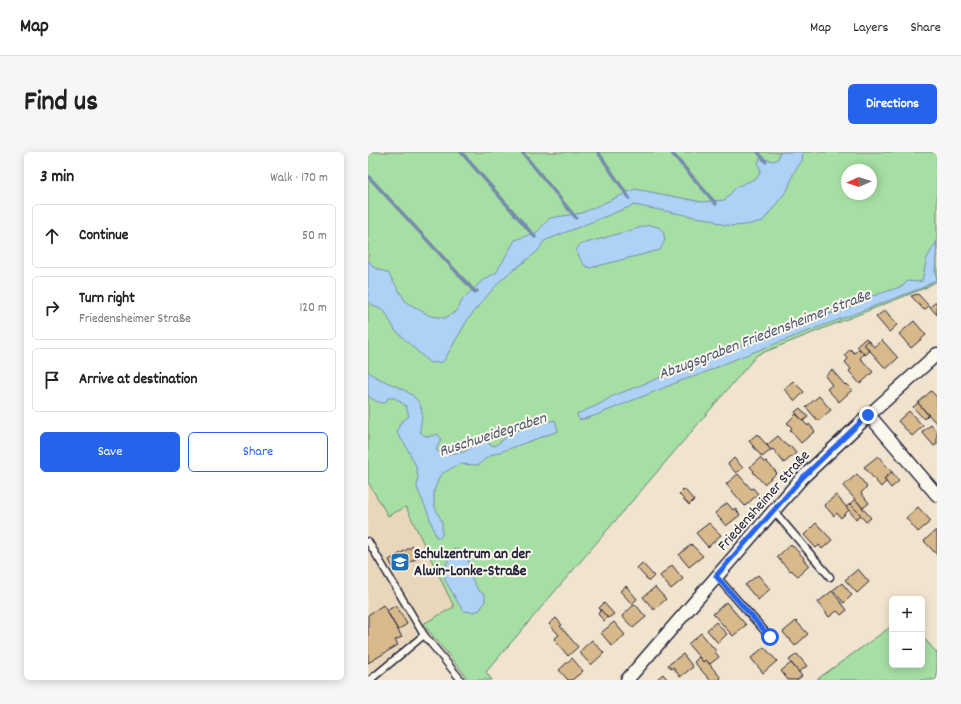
<!DOCTYPE html>
<html lang="en">
<head>
<meta charset="utf-8">
<style>
	body { margin:0; font-family:Dekko,sans-serif; background:#f6f6f6; color:#222 }
	.controls { position:absolute; right:12px; bottom:12px; display:grid; overflow:hidden; border-radius:6px; box-shadow:0 2px 10px #0003 }
	.controls button { width:36px; height:36px; display:grid; place-items:center; padding:0; border:0; border-bottom:1px solid #e0e0e0; background:#fff; color:#222; font:20px sans-serif }
	.compass { position:absolute; left:473px; top:12px; width:36px; height:36px; border-radius:50%; background:#fff; box-shadow:0 2px 10px #0003; rotate:267deg }
	.stop { position:absolute; width:12px; height:12px; margin:-9px; border:3px solid #2563eb; border-radius:50%; background:#fff }
	.stop.end { background:#2563eb; border-color:#fff; box-shadow:0 1px 4px #0008 }
	.list { margin:0; padding:0; list-style:none }
	h2 { display:flex; justify-content:space-between; align-items:center; height:52px; margin:0; padding:0 16px; font-size:17px }
	h2 small { font-size:13px; font-weight:400; color:#767676 }
	.list li { display:grid; grid-template-columns:26px 1fr auto; gap:12px; align-items:center; box-sizing:border-box; height:64px; margin:0 8px 8px; padding:0 8px; border:1px solid #e0e0e0; border-radius:6px }
	.list b { display:block; font-size:15px; white-space:nowrap }
	.list p { margin:0; font-size:13px; white-space:nowrap; color:#767676 }
	.list em { font-size:13px; font-style:normal; color:#767676 }
	.actions { display:flex; gap:8px; padding:12px 16px }
	.actions a { flex:1; padding:9px 0; border:1px solid #2563eb; border-radius:6px; text-align:center; font-size:14px; color:#2563eb }
	.actions .main { background:#2563eb; color:#fff }
	.icon { flex:none; width:22px; height:22px; fill:none; stroke:currentColor; stroke-width:2; stroke-linecap:round; stroke-linejoin:round }
	.map { position:relative; flex:none; width:569px; height:528px; overflow:hidden; border-radius:6px }
	header { display:flex; align-items:center; gap:24px; box-sizing:border-box; height:56px; padding:0 20px; background:#fff; border-bottom:1px solid #e0e0e0 }
	header strong { font-size:19px }
	nav { display:flex; gap:22px; margin-inline-start:auto; font-size:14px }
	.intro { display:flex; align-items:center; justify-content:space-between; box-sizing:border-box; height:96px; padding:0 24px }
	h1 { margin:0; font-size:28px }
	.button { padding:10px 18px; border-radius:6px; background:#2563eb; color:#fff; font-size:14px; font-weight:700 }
	main { display:flex; gap:24px; padding:0 24px }
	aside { flex:1; background:#fff; border-radius:6px; box-shadow:0 2px 10px #0003 }
	.map>svg:first-child { display:block }
	.built { fill:#e9d7bb }
	.green { fill:#a6dfa3; stroke:#64806f; fill-rule:evenodd }
	.water { fill:#aed2f6; stroke:#768cab }
	.lines { fill:none; stroke-linecap:round; stroke-linejoin:round }
	.stream { stroke:#768cab; stroke-width:3.5 }
	.building { fill:#d8b98b; stroke:#22223b }
	.service-casing { stroke:#22223b; stroke-width:9 }
	.minor-casing { stroke:#22223b; stroke-width:15 }
	.service { stroke:#fbf7ec; stroke-width:6 }
	.minor { stroke:#fbf7ec; stroke-width:12 }
	.route { stroke:#2563eb; stroke-width:5 }
	.labels { text-anchor:middle; stroke-width:4; stroke-linejoin:round; paint-order:stroke }
	.street-label { font-size:15px; fill:#22223b; stroke:#fbf7ec }
	.poi-label { font-size:15px; font-weight:bold; fill:#22223b; stroke:#fbf7ec; text-anchor:start }
	.water-label { font-size:16px; font-style:italic; fill:#4c5773; stroke:#fbf7ec }
</style>
</head>
<body>
<header>
<strong>Map</strong>
<nav><a>Map</a><a>Layers</a><a>Share</a></nav>
</header>
<div class="intro"><h1>Find us</h1><a class="button">Directions</a></div>
<main>
<aside>
<h2>3 min<small>Walk · 170 m</small></h2>
<ul class="list">
<li><svg class="icon" aria-label="ahead" viewBox="0 0 24 24"><path d="M12 20V5M6 11l6-6 6 6"/></svg><div><b>Continue</b></div><em>50 m</em></li>
<li><svg class="icon" aria-label="right" viewBox="0 0 24 24"><path d="M7 20v-9h11M14 6l5 5-5 5"/></svg><div><b>Turn right</b><p>Friedensheimer Straße</p></div><em>120 m</em></li>
<li><svg class="icon" aria-label="arrive" viewBox="0 0 24 24"><path d="M6 21V4h12l-3 4 3 4H6"/></svg><div><b>Arrive at destination</b></div></li>
</ul>
<div class="actions"><a class="main">Save</a><a>Share</a></div>
</aside>
<div class="map">
<svg width="569" height="528" viewBox="0 0 569 528">
	<rect width="100%" height="100%" fill="#f0e4cf"/>
	<filter id="ink" filterUnits="userSpaceOnUse"><feTurbulence type="fractalNoise" baseFrequency=".025" numOctaves="2"/><feDisplacementMap in="SourceGraphic" scale="8" xChannelSelector="R" yChannelSelector="G"/><feConvolveMatrix kernelMatrix="1 2 1 2 8 2 1 2 1" color-interpolation-filters="sRGB"/></filter>
	<g filter="url(#ink)">
		<polygon class="built" points="0,330 20,364 37,355 86,455 55,472 63,482 10,528 0,528"/>
		<g class="green">
			<path d="M0 0H569V129L557 136 389 203 118 520 124 528H101L55 472 86 455 38 355 20 364 0 330ZM479 18H503V42H479Z"/>
			<polygon points="524,474 524,513 554,513 554,484 569,501 569,528 448,528"/>
		</g>
		<g class="water">
			<path d="M412 0H435L434 9 426 20 420 37 395 69C382 72 365 77 351 71 343 68 343 66 333 66L266 53 176 89 170 99 134 127 112 152 100 167 75 210 62 211 27 178 17 160 0 150V107L5 115 20 121 38 150 62 164 77 166 89 159 95 147 115 128 128 121 147 88 169 80 182 66 214 61 267 37 334 50 357 48 368 35 389 26 393 18 390 12 392 6 406 9 410 7Z"/>
			<polygon points="281,73 290,75 295,79 297,88 292,98 222,116 216,113 208,99 211,93"/>
			<polygon points="569,89 567,121 569,127 556,135 370,206 331,223 315,228 226,264 212,268 210,266 209,262 230,253 245,244 388,188 423,178 460,162 474,159 499,146 535,134 539,129 549,130 554,129 559,106"/>
			<path d="M0 219C13 233 54 236 54 262 54 268 52 274 52 280 58 286 62 285 70 282L73 287 68 298 75 302 96 300 117 286 121 292 127 294 146 279 187 268 190 279 121 304 110 313 91 312 72 323 66 339V353L74 370V383L73 385H68L60 361 49 336 50 325 48 314 38 294 29 281 32 271 41 264 38 254 27 246H20L17 251C11 251 5 248 0 244Z"/>
			<polygon points="88,397 94,400 101,408 100,419 110,438 117,443 117,449 112,458 105,460 96,459 92,454 77,428 77,416 80,408 80,399"/>
		</g>
		<g class="lines">
			<g class="stream">
				<polyline points="93,0 167,85"/>
				<polyline points="154,0 208,66"/>
				<polyline points="230,0 261,46"/>
				<polyline points="303,0 348,52"/>
				<polyline points="390,0 398,10"/>
				<polyline points="0,24 107,140 109,139"/>
			</g>
		</g>
		<g class="building">
			<polygon points="550,142 561,154 556,158 543,144"/>
			<polygon points="569,149 569,163 562,155"/>
			<polygon points="517,158 529,173 521,180 508,165"/>
			<polygon points="546,169 558,183 543,196 531,182"/>
			<polygon points="498,186 500,188 496,192 502,199 497,203 489,194"/>
			<polygon points="500,188 506,195 514,188 530,206 518,217 496,192"/>
			<polygon points="482,197 486,201 491,197 496,202 492,206 505,220 492,232 481,219 483,217 477,210 480,207 477,203"/>
			<polygon points="464,218 477,233 478,232 484,238 471,250 459,237 464,233 457,224"/>
			<polygon points="425,229 436,240 427,249 416,237"/>
			<polygon points="563,239 569,245 569,272 550,251"/>
			<polygon points="451,244 463,258 450,269 438,255"/>
			<polygon points="550,251 560,263 556,267 545,255"/>
			<polygon points="432,256 440,265 435,269 427,260"/>
			<polygon points="541,259 555,274 544,284 530,269"/>
			<polygon points="428,262 440,274 441,272 447,279 433,291 422,278 424,276 419,271"/>
			<polygon points="563,273 569,280 569,292 566,294 554,280"/>
			<polygon points="389,282 403,298 394,305 381,289"/>
			<polygon points="410,284 420,295 422,294 428,301 416,311 405,297 403,298 399,293"/>
			<polygon points="510,304 524,320 516,327 518,330 513,335 496,315"/>
			<polygon points="366,306 375,316 368,321 360,312"/>
			<polygon points="392,306 396,310 398,309 409,321 396,332 385,320 386,319 382,315"/>
			<polygon points="524,320 531,329 523,336 516,327"/>
			<polygon points="370,322 383,337 385,336 390,342 377,354 358,332"/>
			<polygon points="489,322 499,335 493,341 501,351 495,356 475,334"/>
			<polygon points="316,337 326,348 321,353 311,342"/>
			<polygon points="468,343 481,358 473,366 469,361 466,364 456,353"/>
			<polygon points="487,347 503,366 498,370 482,352"/>
			<polygon points="359,351 365,358 367,356 372,363 358,374 347,361"/>
			<polygon points="482,352 493,363 488,367 478,355"/>
			<polygon points="550,355 563,369 550,380 538,366"/>
			<polygon points="341,371 353,383 340,395 328,381"/>
			<polygon points="448,371 464,388 454,397 451,393 448,396 436,383"/>
			<polygon points="568,378 569,379 569,403 556,389"/>
			<polygon points="323,392 335,404 321,415 311,403"/>
			<polygon points="423,392 436,406 435,407 441,414 430,424 423,418 422,419 409,405"/>
			<polygon points="45,394 51,405 27,419 21,408"/>
			<polygon points="274,411 286,424 281,429 269,416"/>
			<polygon points="304,413 315,427 303,437 292,424"/>
			<polygon points="490,417 501,430 489,441 477,428"/>
			<polygon points="390,423 402,437 390,448 377,433"/>
			<polygon points="474,431 484,443 476,451 465,438"/>
			<polygon points="258,434 269,447 264,452 252,439"/>
			<polygon points="287,435 298,447 286,458 275,445"/>
			<polygon points="464,439 479,458 473,463 469,459 461,465 450,450"/>
			<polygon points="358,450 378,473 365,484 345,462"/>
			<polygon points="236,451 246,462 240,466 231,456"/>
			<polygon points="267,452 278,465 265,476 254,464"/>
			<polygon points="15,453 34,485 27,488 30,493 0,511 0,463"/>
			<polygon points="28,453 39,472 30,478 19,459"/>
			<polygon points="233,458 239,465 236,469 230,462"/>
			<polygon points="188,466 194,473 192,474 210,495 200,504 186,487 191,483 181,472"/>
			<polygon points="428,469 440,482 427,494 415,480"/>
			<polygon points="246,470 257,483 244,494 233,481"/>
			<polygon points="348,470 359,482 350,491 339,478"/>
			<polygon points="333,481 348,499 347,500 351,505 342,512 338,508 335,510 320,492"/>
			<polygon points="224,488 236,501 223,513 211,500"/>
			<polygon points="396,495 409,509 395,521 383,506"/>
			<polygon points="315,502 325,515 312,525 305,515 303,517 300,513"/>
			<polygon points="429,502 439,514 431,520 421,508"/>
			<polygon points="331,505 335,510 338,508 353,526 351,528 342,528 326,510"/>
			<polygon points="204,506 215,519 204,528 200,528 191,518"/>
			<polygon points="423,511 434,524 429,528 420,528 413,519"/>
			<polygon points="295,522 300,528 288,528"/>
		</g>
		<g class="lines">
			<defs>
				<g id="service">
					<polyline points="405,358 462,425"/>
					<polyline points="0,389 56,483 93,528"/>
					<polyline points="348,424 402,485"/>
					<polyline points="2,528 56,483"/>
				</g>
				<g id="minor">
					<polyline points="501,263 569,343"/>
					<polyline points="259,528 434,326 501,263 569,202"/>
				</g>
			</defs>
			<use href="#service" class="service-casing"/>
			<use href="#minor" class="minor-casing"/>
			<use href="#service" class="service"/>
			<use href="#minor" class="minor"/>
		</g>
	</g>
	<g class="lines" filter="url(#ink)">
		<polyline class="route" points="402,485 348,424 434,326 500,263"/>
	</g>
	<defs>
		<symbol id="school-square" viewBox="-11 -11 22 22"><rect x="-9" y="-9" width="18" height="18" rx="4" fill="#1f6fb2" stroke="#fbf7ec"/><path d="M0-5L7-2L0 1L-7-2ZM-4 1L0 2.5L4 1V4Q0 6-4 4Z" fill="#fff"/></symbol>
	</defs>
	<g fill-rule="evenodd">
		<use href="#school-square" x="21" y="399" width="22" height="22"/>
	</g>
	<g class="labels">
		<g class="street-label">
			<text transform="translate(395 348) rotate(-48)" y="5">Friedensheimer Straße</text>
		</g>
		<g class="poi-label">
			<text x="46" y="406">Schulzentrum an der<tspan x="46" dy="17">Alwin-Lonke-Straße</tspan></text>
		</g>
		<g class="water-label">
			<text transform="translate(396 181) rotate(-21)" y="6">Abzugsgraben Friedensheimer Straße</text>
			<text transform="translate(124 281) rotate(-18)" y="6">Ruschweidegraben</text>
		</g>
	</g>
</svg>
<div class="controls">
<button>+</button>
<button>−</button>
</div>
<svg class="compass" viewBox="-18 -18 36 36"><path d="M0-13l5 13h-10z" fill="#e53935"/><path d="M0 13l5-13h-10z" fill="#767676"/></svg>
<div class="stop" style="left:402px;top:485px"></div>
<div class="stop end" style="left:500px;top:263px"></div>
</div>
</main>
</body>
</html>
